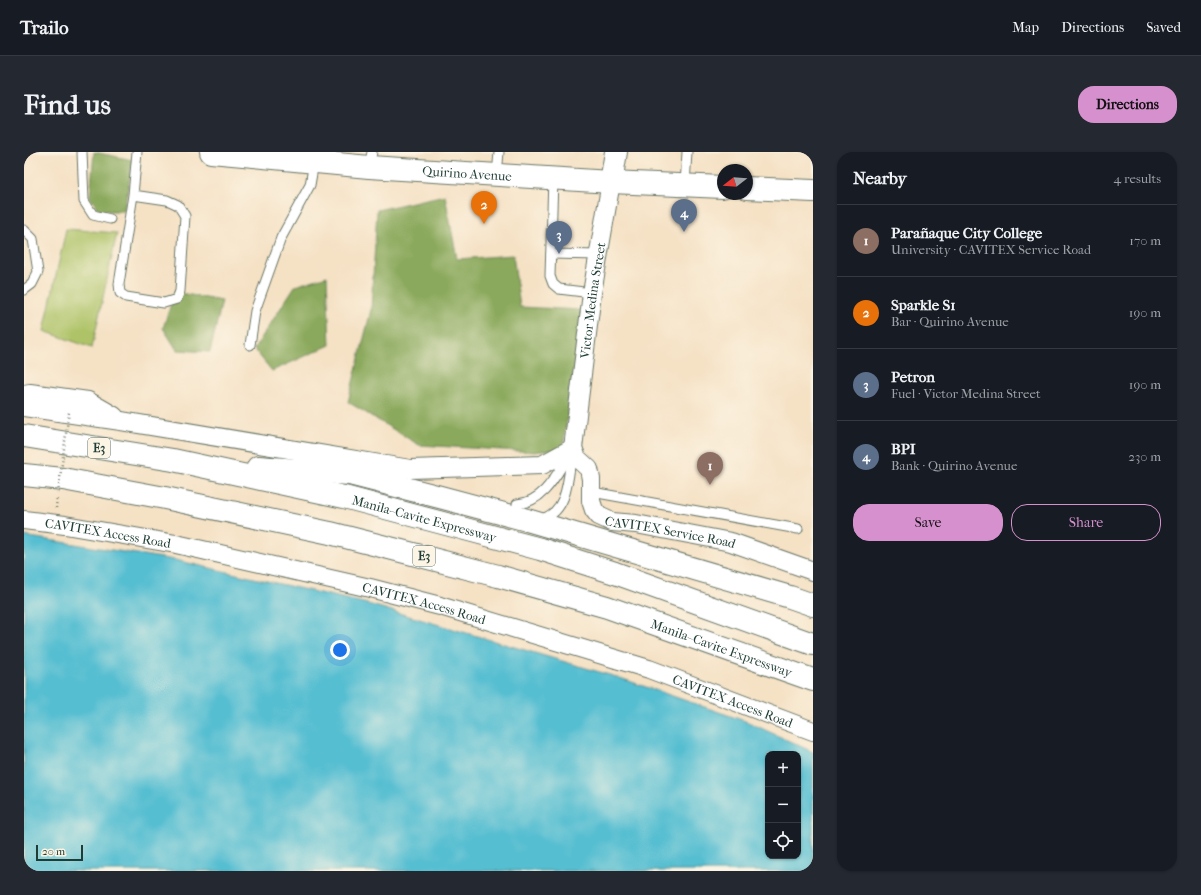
<!DOCTYPE html>
<html lang="en">
<head>
<meta charset="utf-8">
<style>
	body { margin:0; font-family:"IM FELL French Canon",serif; background:#242831; color:#f1f3f6 }
	.controls { position:absolute; right:12px; bottom:12px; display:grid; overflow:hidden; border-radius:8px; box-shadow:0 1px 3px #0004 }
	.controls button { width:36px; height:36px; display:grid; place-items:center; padding:0; border:0; border-bottom:1px solid #363941; background:#171b24; color:#f1f3f6; font:20px sans-serif }
	.compass { position:absolute; left:693px; top:12px; width:36px; height:36px; border-radius:50%; background:#171b24; box-shadow:0 1px 3px #0004; rotate:253deg }
	.scale { position:absolute; left:12px; bottom:10px; width:47px; box-sizing:border-box; padding-left:4px; border:2px solid #1f3d34; border-top:0; font-size:11px; line-height:14px; white-space:nowrap; color:#1f3d34; -webkit-text-stroke:3px #fcf5e5; paint-order:stroke }
	.you { position:absolute; left:316px; top:498px; width:14px; height:14px; margin:-10px; border:3px solid #fff; border-radius:50%; background:#1a73e8; box-shadow:0 0 0 6px #1a73e833 }
	.badge { display:grid; place-items:center; width:26px; height:26px; border-radius:50%; background:#d690ce; color:#fff; font-size:13px; font-weight:700 }
	.pin { position:absolute; translate:-50% -33px; filter:drop-shadow(0 1px 2px #0008) }
	.pin::after { content:''; position:absolute; top:21px; width:14px; height:12px; background:inherit; clip-path:polygon(0 0,100% 0,50% 100%) }
	.list { margin:0; padding:0; list-style:none }
	h2 { display:flex; justify-content:space-between; align-items:center; height:52px; margin:0; padding:0 16px; font-size:17px }
	h2 small { font-size:13px; font-weight:400; color:#9ea1a6 }
	.list li { display:grid; grid-template-columns:26px 1fr auto; gap:12px; align-items:center; box-sizing:border-box; height:72px; padding:0 16px; border-top:1px solid #363941 }
	.list b { display:block; font-size:15px; white-space:nowrap }
	.list p { margin:0; font-size:13px; white-space:nowrap; color:#9ea1a6 }
	.list em { font-size:13px; font-style:normal; color:#9ea1a6 }
	.actions { display:flex; gap:8px; padding:12px 16px }
	.actions a { flex:1; padding:9px 0; border:1px solid #d690ce; border-radius:16px; text-align:center; font-size:14px; color:#d690ce }
	.actions .main { background:#d690ce; color:#111 }
	.icon { flex:none; width:22px; height:22px; fill:none; stroke:currentColor; stroke-width:2; stroke-linecap:round; stroke-linejoin:round }
	.map { position:relative; flex:none; width:789px; height:719px; overflow:hidden; border-radius:16px }
	header { display:flex; align-items:center; gap:24px; box-sizing:border-box; height:56px; padding:0 20px; background:#171b24; border-bottom:1px solid #363941 }
	header strong { font-size:19px }
	nav { display:flex; gap:22px; margin-inline-start:auto; font-size:14px }
	.intro { display:flex; align-items:center; justify-content:space-between; box-sizing:border-box; height:96px; padding:0 24px }
	h1 { margin:0; font-size:28px }
	.button { padding:10px 18px; border-radius:16px; background:#d690ce; color:#111; font-size:14px; font-weight:700 }
	main { display:flex; gap:24px; padding:0 24px }
	aside { flex:1; background:#171b24; border-radius:16px; box-shadow:0 1px 3px #0004 }
	.map>svg:first-child { display:block }
	.green { fill:#aec368; stroke:#66804e }
	.forest { fill:#8aa95c; stroke:#547348 }
	.water { fill:#55bed1; stroke:#3a7e82; fill-rule:evenodd }
	.lines { fill:none; stroke-linecap:round; stroke-linejoin:round }
	.service-casing { stroke:#6a7666; stroke-width:11 }
	.minor-casing { stroke:#6a7666; stroke-width:20 }
	.secondary-casing { stroke:#6a7666; stroke-width:24 }
	.motorway-casing { stroke:#6a7666; stroke-width:24 }
	.path { stroke:#6a7666; stroke-width:2.5; stroke-dasharray:1 3; stroke-linecap:butt }
	.service { stroke:#fff; stroke-width:9 }
	.minor { stroke:#fff; stroke-width:18 }
	.secondary { stroke:#fff; stroke-width:22 }
	.motorway { stroke:#fff; stroke-width:22 }
	.path-bridge { stroke:#6a7666; stroke-width:2.5; stroke-dasharray:1 3; stroke-linecap:butt }
	.labels { text-anchor:middle; stroke-width:4; stroke-linejoin:round; paint-order:stroke }
	.shield { fill:#fcf5e5; stroke:#617469; stroke-width:1 }
	.shield-label { font-size:12px; font-weight:bold; fill:#1f3d34 }
	.street-label { font-size:13px; fill:#1f3d34; stroke:#fcf5e5 }
</style>
</head>
<body>
<header>
<strong>Trailo</strong>
<nav><a>Map</a><a>Directions</a><a>Saved</a></nav>
</header>
<div class="intro"><h1>Find us</h1><a class="button">Directions</a></div>
<main>
<div class="map">
<svg width="789" height="719" viewBox="0 0 789 719">
	<rect width="100%" height="100%" fill="#fcf5e5"/>
	<filter id="ink" filterUnits="userSpaceOnUse"><feTurbulence type="fractalNoise" baseFrequency=".025" numOctaves="2"/><feDisplacementMap in="SourceGraphic" scale="8" xChannelSelector="R" yChannelSelector="G"/><feConvolveMatrix kernelMatrix="1 2 1 2 8 2 1 2 1" color-interpolation-filters="sRGB"/></filter>
	<filter id="wash" filterUnits="userSpaceOnUse"><feTurbulence type="fractalNoise" baseFrequency=".012" numOctaves="4" result="noise"/><feDisplacementMap in="SourceGraphic" scale="16" xChannelSelector="R" yChannelSelector="G"/><feGaussianBlur stdDeviation="0.9" result="paint"/><feColorMatrix in="noise" values="0 0 0 0 0 0 0 0 0 0 0 0 0 0 0 0 0 1.4 0 .05"/><feComposite in="paint" operator="in"/></filter>
	<g filter="url(#wash)">
		<rect width="100%" height="100%" fill="#f5e1c4"/>
		<polygon class="green" points="42,77 93,81 68,196 20,179"/>
		<g class="forest">
			<polygon points="70,0 109,8 100,59 75,59 66,45"/>
			<polygon points="421,43 433,107 489,103 496,155 559,158 539,296 511,300 395,293 324,250 347,158 353,58"/>
			<polygon points="303,124 306,193 248,219 230,197 271,134"/>
			<polygon points="151,140 198,149 186,200 153,198 139,176"/>
		</g>
		<path class="water" d="M0 384 151 408 344 452 596 526 724 570 789 600V719H0ZM744 602H774V704H744Z"/>
	</g>
	<g filter="url(#ink)">
		<g class="lines">
			<defs>
				<g id="service">
					<polyline points="58,0 60,49 69,63 86,67"/>
					<polyline points="345,15 348,0"/>
					<polyline points="473,23 475,0"/>
					<polyline points="529,26 526,124 529,132 535,137 568,141"/>
					<polyline points="661,33 663,0"/>
					<polyline points="109,43 143,48 154,53 161,64 156,139 153,147 140,151 102,145 96,141 95,132 109,43 113,0"/>
					<polyline points="0,78 9,87 14,120 8,132 0,138"/>
					<polyline points="527,102 575,103"/>
					<polyline points="226,193 231,159 257,86 286,33 290,10"/>
					<polyline points="568,340 774,377"/>
					<path d="M493 352C520 350 532 323 545 303"/>
					<path d="M517 367C545 360 544 324 548 300"/>
				</g>
				<g id="minor">
					<polyline points="0,242 6,241 64,249 90,264"/>
					<polyline points="0,255 97,269 386,317 518,313 549,296"/>
					<path id="s1" d="M549 296 553 306 565 317 567 327V349L570 358 575 364 588 370 612 372 707 390 789 419"/>
					<path id="s2" d="M549 296 568 141 587 30"/>
					<path id="s3" d="M0 368 41 373 152 392 346 436 416 454 625 517 789 579"/>
				</g>
				<g id="secondary">
					<path id="s4" d="M187 0 345 15 587 30 699 35"/>
					<polyline points="587,30 592,0"/>
					<polyline points="723,36 789,39"/>
				</g>
				<g id="motorway">
					<path id="s5" d="M0 284 149 308 320 345 441 377 516 397 591 421 789 492"/>
					<polyline points="234,315 326,322 416,345 503,368 766,445 789,453"/>
					<path id="s6" d="M0 323 39 327 141 346 306 381 385 401 474 424 583 455 789 528"/>
				</g>
			</defs>
			<use href="#service" class="service-casing"/>
			<use href="#minor" class="minor-casing"/>
			<use href="#secondary" class="secondary-casing"/>
			<use href="#motorway" class="motorway-casing"/>
			<polyline class="path" points="32,356 33,345"/>
			<use href="#service" class="service"/>
			<use href="#minor" class="minor"/>
			<use href="#secondary" class="secondary"/>
			<use href="#motorway" class="motorway"/>
			<polyline class="path-bridge" points="34,341 45,260"/>
		</g>
	</g>
	<g class="labels">
		<g class="shield">
			<rect x="64" y="286" width="22" height="20" rx="3"/>
			<rect x="389" y="394" width="22" height="20" rx="3"/>
		</g>
		<g class="shield-label">
			<text x="75" y="300">E3</text>
			<text x="400" y="408">E3</text>
		</g>
		<g class="street-label">
			<text dy="5" stroke="none"><textPath href="#s4" startOffset="257">Quirino Avenue</textPath></text>
			<text dy="5" stroke="none"><textPath href="#s2" startOffset="149">Victor Medina Street</textPath></text>
			<text dy="5" stroke="none"><textPath href="#s5" startOffset="409">Manila–Cavite Expressway</textPath></text>
			<text dy="5" stroke="none"><textPath href="#s1" startOffset="150">CAVITEX Service Road</textPath></text>
			<text dy="5" stroke="none"><textPath href="#s3" startOffset="85">CAVITEX Access Road</textPath></text>
			<text dy="5" stroke="none"><textPath href="#s3" startOffset="409">CAVITEX Access Road</textPath></text>
			<text dy="5" stroke="none"><textPath href="#s6" startOffset="720">Manila–Cavite Expressway</textPath></text>
			<text dy="5" stroke="none"><textPath href="#s3" startOffset="733">CAVITEX Access Road</textPath></text>
		</g>
	</g>
</svg>
<div class="controls">
<button>+</button>
<button>−</button>
<button><svg class="icon" aria-label="locate" viewBox="0 0 24 24"><circle cx="12" cy="12" r="6"/><path d="M12 2v4M12 18v4M2 12h4M18 12h4"/></svg></button>
</div>
<svg class="compass" viewBox="-18 -18 36 36"><path d="M0-13l5 13h-10z" fill="#e53935"/><path d="M0 13l5-13h-10z" fill="#9ea1a6"/></svg>
<div class="scale">20 m</div>
<div class="you"></div>
<div class="pin badge" style="left:686px;top:333px;background:#8d6e63">1</div>
<div class="pin badge" style="left:460px;top:72px;background:#e8710a">2</div>
<div class="pin badge" style="left:535px;top:102px;background:#5c6f8a">3</div>
<div class="pin badge" style="left:660px;top:80px;background:#5c6f8a">4</div>
</div>
<aside>
<h2>Nearby<small>4 results</small></h2>
<ul class="list">
<li><span class="badge" style="background:#8d6e63">1</span><div><b>Parañaque City College</b><p>University · CAVITEX Service Road</p></div><em>170 m</em></li>
<li><span class="badge" style="background:#e8710a">2</span><div><b>Sparkle S1</b><p>Bar · Quirino Avenue</p></div><em>190 m</em></li>
<li><span class="badge" style="background:#5c6f8a">3</span><div><b>Petron</b><p>Fuel · Victor Medina Street</p></div><em>190 m</em></li>
<li><span class="badge" style="background:#5c6f8a">4</span><div><b>BPI</b><p>Bank · Quirino Avenue</p></div><em>230 m</em></li>
</ul>
<div class="actions"><a class="main">Save</a><a>Share</a></div>
</aside>
</main>
</body>
</html>
